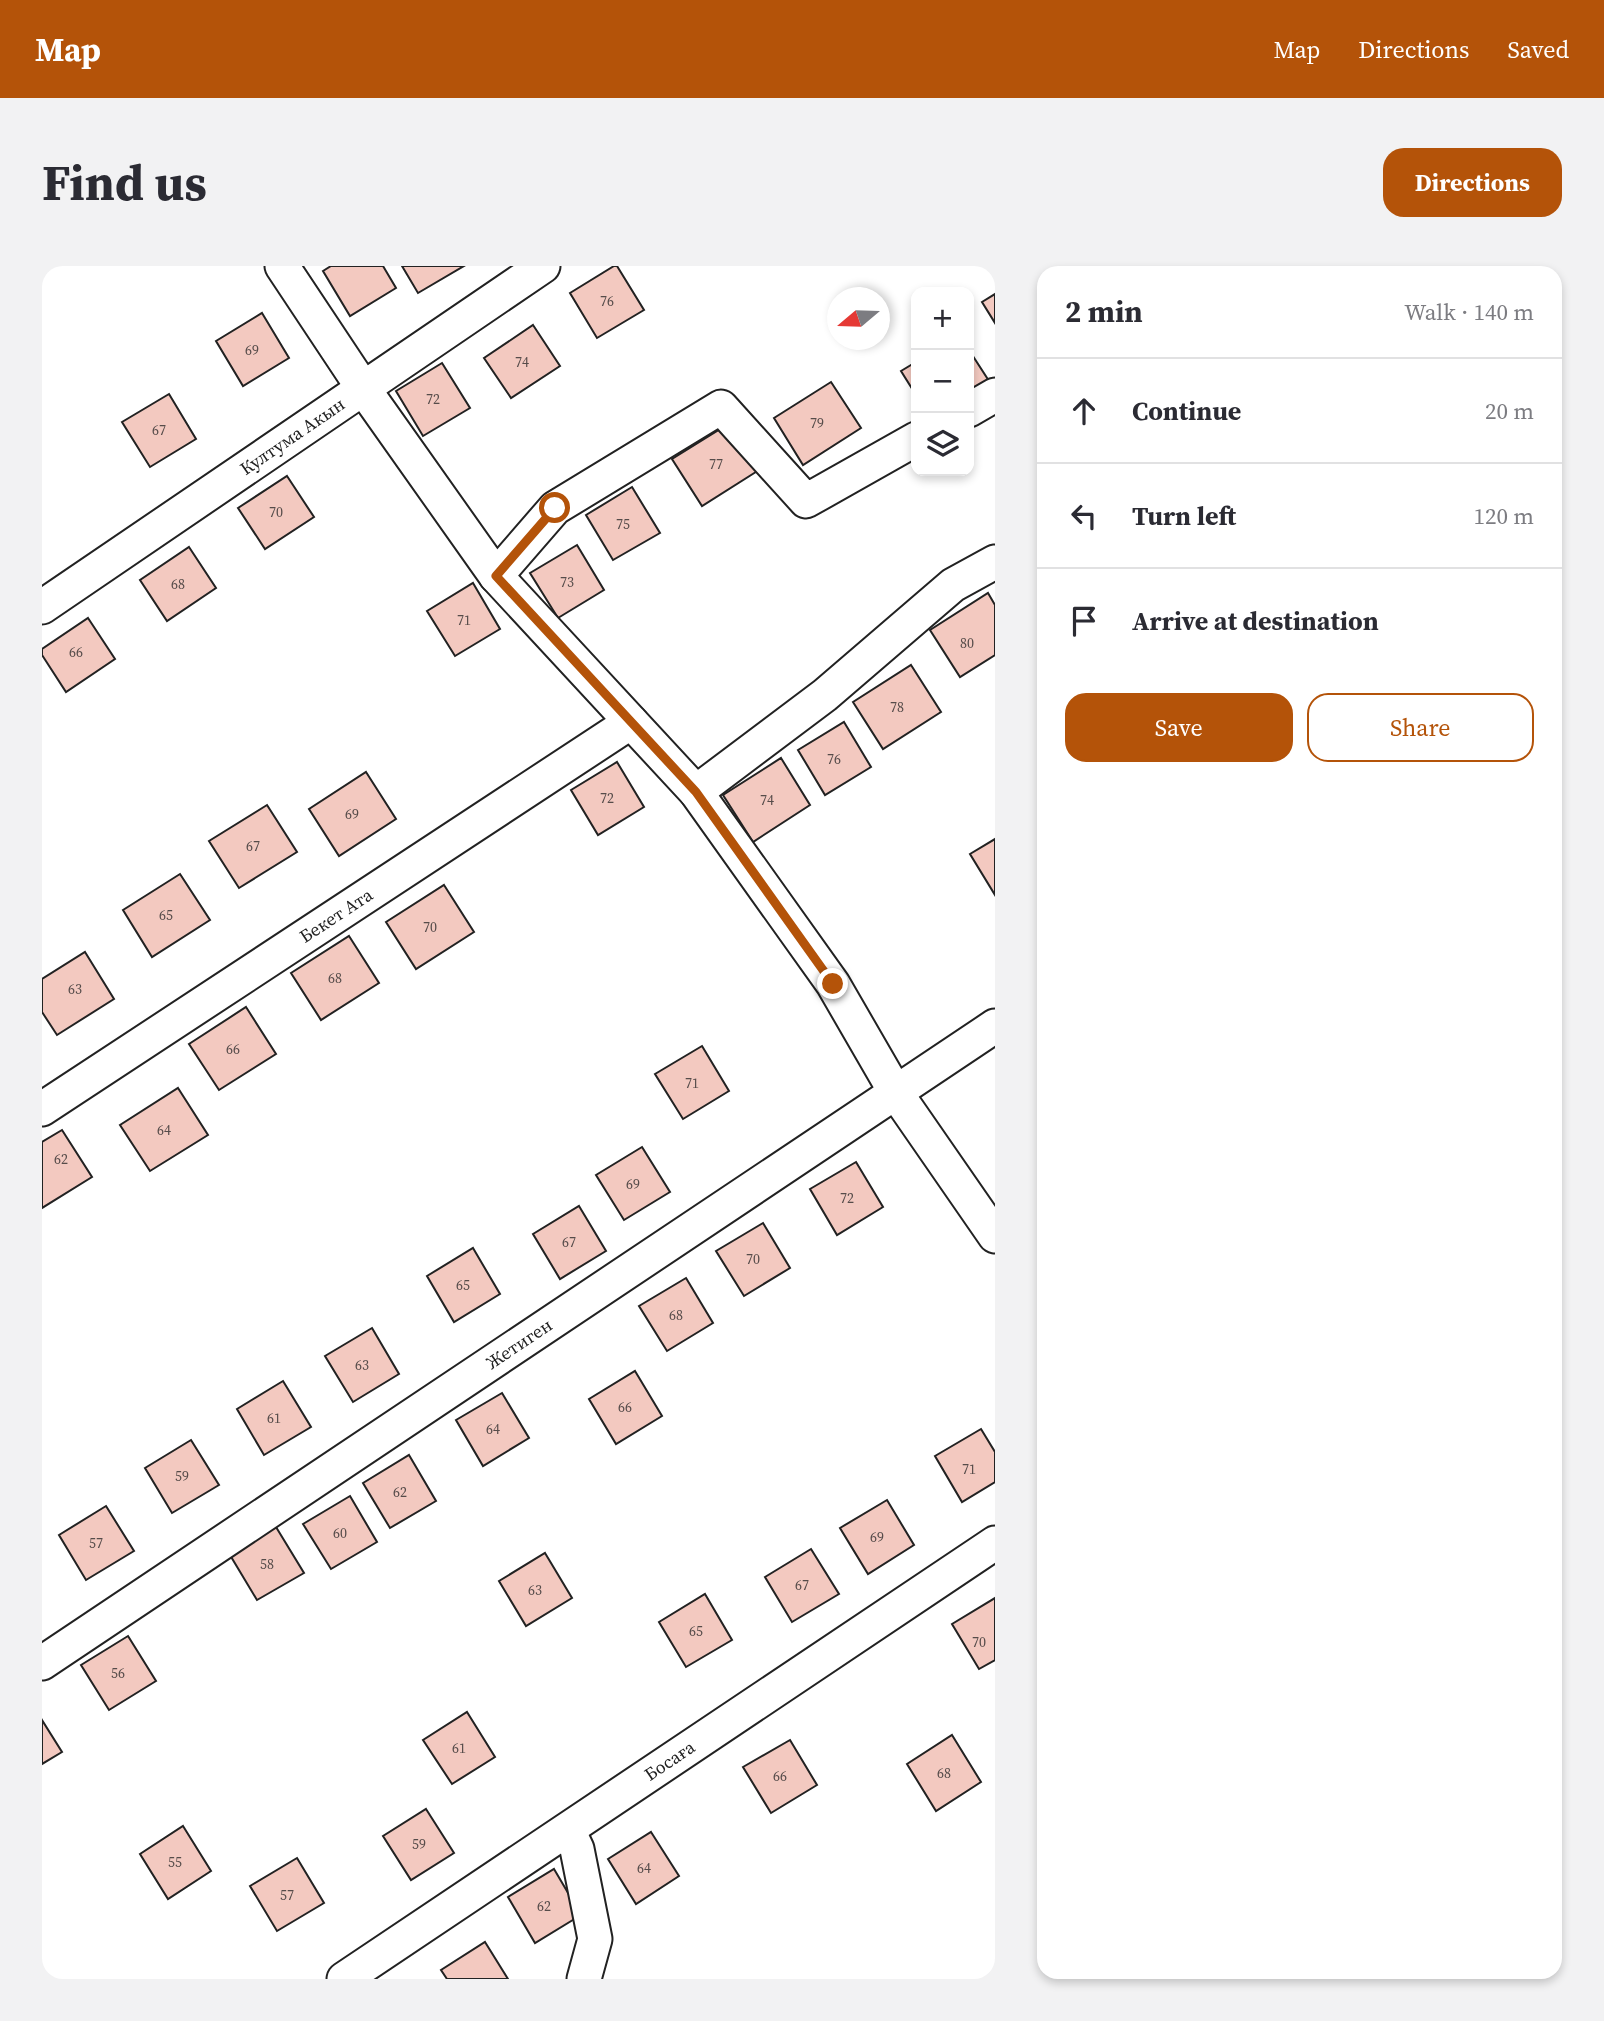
<!DOCTYPE html>
<html lang="en">
<head>
<meta charset="utf-8">
<style>
	body { margin:0; font-family:"Source Serif 4",serif; background:#f2f2f3; color:#2b2b33 }
	.controls { position:absolute; right:21px; top:21px; display:grid; overflow:hidden; border-radius:14px; box-shadow:0 4px 10px #0003 }
	.controls button { width:63px; height:63px; display:grid; place-items:center; padding:0; border:0; border-bottom:2px solid #e1e1e2; background:#fff; color:#2b2b33; font:35px sans-serif }
	.compass { position:absolute; left:785px; top:21px; width:63px; height:63px; border-radius:50%; background:#fff; box-shadow:0 4px 10px #0003; rotate:251deg }
	.stop { position:absolute; width:21px; height:21px; margin:-16px; border:5px solid #b45309; border-radius:50%; background:#fff }
	.stop.end { background:#b45309; border-color:#fff; box-shadow:0 2px 7px #0008 }
	.list { margin:0; padding:0; list-style:none }
	h2 { display:flex; justify-content:space-between; align-items:center; height:91px; margin:0; padding:0 28px; font-size:30px }
	h2 small { font-size:23px; font-weight:400; color:#7c7c81 }
	.list li { display:grid; grid-template-columns:46px 1fr auto; gap:21px; align-items:center; box-sizing:border-box; height:105px; padding:0 28px; border-top:2px solid #e1e1e2 }
	.list b { display:block; font-size:26px; white-space:nowrap }
	.list em { font-size:23px; font-style:normal; color:#7c7c81 }
	.actions { display:flex; gap:14px; padding:21px 28px }
	.actions a { flex:1; padding:16px 0; border:2px solid #b45309; border-radius:21px; text-align:center; font-size:24px; color:#b45309 }
	.actions .main { background:#b45309; color:#fff }
	.icon { flex:none; width:38px; height:38px; fill:none; stroke:currentColor; stroke-width:2; stroke-linecap:round; stroke-linejoin:round }
	.map { position:relative; flex:none; width:953px; height:1713px; overflow:hidden; border-radius:21px }
	header { display:flex; align-items:center; gap:42px; box-sizing:border-box; height:98px; padding:0 35px; background:#b45309; color:#fff }
	header strong { font-size:33px }
	nav { display:flex; gap:38px; margin-inline-start:auto; font-size:24px }
	.intro { display:flex; align-items:center; justify-content:space-between; box-sizing:border-box; height:168px; padding:0 42px }
	h1 { margin:0; font-size:49px }
	.button { padding:18px 32px; border-radius:21px; background:#b45309; color:#fff; font-size:24px; font-weight:700 }
	main { display:flex; gap:42px; padding:0 42px }
	aside { flex:1; background:#fff; border-radius:21px; box-shadow:0 4px 10px #0003 }
	.map>svg:first-child { display:block }
	.building { fill:#f3c9c0; stroke:#222; stroke-width:2 }
	.lines { fill:none; stroke-linecap:round; stroke-linejoin:round }
	.minor-casing { stroke:#222; stroke-width:37 }
	.minor { stroke:#fff; stroke-width:33 }
	.route { stroke:#b45309; stroke-width:9 }
	.labels { text-anchor:middle; stroke-width:5; stroke-linejoin:round; paint-order:stroke }
	.number-label { font-size:14px; fill:#564c4a }
	.street-label { font-size:18px; fill:#222; stroke:#fff }
</style>
</head>
<body>
<header>
<strong>Map</strong>
<nav><a>Map</a><a>Directions</a><a>Saved</a></nav>
</header>
<div class="intro"><h1>Find us</h1><a class="button">Directions</a></div>
<main>
<div class="map">
<svg width="953" height="1713" viewBox="0 0 953 1713">
	<rect width="100%" height="100%" fill="#fff"/>
	<g class="building">
		<polygon points="289,0 341,0 354,22 308,50 281,5"/>
		<polygon points="360,0 422,0 376,27"/>
		<polygon points="572,0 575,0 602,44 555,72 528,27"/>
		<polygon points="953,28 953,57 940,36"/>
		<polygon points="220,47 247,92 201,120 174,75"/>
		<polygon points="491,59 518,100 469,132 442,92"/>
		<polygon points="927,84 947,115 927,128"/>
		<polygon points="874,96 874,129 859,105"/>
		<polygon points="400,97 428,142 381,170 354,125"/>
		<polygon points="789,116 819,162 761,199 732,152"/>
		<polygon points="127,128 154,173 108,201 80,156"/>
		<polygon points="688,157 717,204 660,240 630,193"/>
		<polygon points="245,210 272,251 223,283 196,242"/>
		<polygon points="590,221 618,267 571,294 544,249"/>
		<polygon points="535,279 562,324 516,352 488,307"/>
		<polygon points="147,281 174,322 125,355 98,314"/>
		<polygon points="431,317 458,363 413,390 385,345"/>
		<polygon points="946,327 953,339 953,389 918,411 888,364"/>
		<polygon points="46,352 73,393 24,426 0,389 0,383"/>
		<polygon points="869,399 899,446 841,483 811,436"/>
		<polygon points="802,456 829,501 783,529 756,484"/>
		<polygon points="739,492 768,539 711,576 681,529"/>
		<polygon points="575,496 602,541 556,569 529,524"/>
		<polygon points="324,506 354,553 297,590 267,543"/>
		<polygon points="225,539 255,586 197,622 167,575"/>
		<polygon points="953,573 953,629 928,588"/>
		<polygon points="138,608 168,654 110,691 81,644"/>
		<polygon points="402,619 432,666 374,703 344,656"/>
		<polygon points="307,670 337,717 279,754 249,707"/>
		<polygon points="43,686 72,733 15,769 0,746 0,713"/>
		<polygon points="204,741 234,788 177,824 147,778"/>
		<polygon points="660,780 687,825 641,853 613,808"/>
		<polygon points="136,822 166,869 108,905 78,859"/>
		<polygon points="20,864 50,911 0,942 0,876"/>
		<polygon points="600,881 628,926 582,954 554,909"/>
		<polygon points="814,896 841,941 795,969 768,923"/>
		<polygon points="537,940 564,985 518,1013 491,968"/>
		<polygon points="721,957 748,1002 702,1030 674,985"/>
		<polygon points="431,982 458,1028 412,1056 385,1010"/>
		<polygon points="644,1012 671,1057 625,1085 597,1040"/>
		<polygon points="330,1062 357,1108 311,1136 283,1090"/>
		<polygon points="593,1105 620,1150 574,1178 547,1133"/>
		<polygon points="241,1115 269,1161 222,1189 195,1143"/>
		<polygon points="460,1127 487,1172 441,1200 414,1154"/>
		<polygon points="939,1163 953,1186 953,1216 920,1236 893,1190"/>
		<polygon points="149,1174 177,1219 130,1247 103,1202"/>
		<polygon points="367,1189 394,1235 348,1262 321,1217"/>
		<polygon points="308,1230 335,1276 289,1303 261,1258"/>
		<polygon points="845,1234 872,1279 826,1308 798,1262"/>
		<polygon points="64,1240 92,1285 44,1314 17,1269"/>
		<polygon points="234,1261 262,1307 215,1334 188,1289"/>
		<polygon points="769,1283 797,1328 750,1356 723,1311"/>
		<polygon points="503,1287 530,1332 484,1360 457,1315"/>
		<polygon points="663,1328 690,1374 644,1401 617,1356"/>
		<polygon points="953,1332 953,1394 937,1403 910,1358"/>
		<polygon points="86,1370 114,1415 67,1444 39,1399"/>
		<polygon points="425,1446 453,1491 410,1518 381,1474"/>
		<polygon points="0,1454 20,1486 0,1498"/>
		<polygon points="910,1469 939,1516 894,1545 865,1498"/>
		<polygon points="748,1474 775,1519 729,1547 701,1501"/>
		<polygon points="384,1543 412,1587 369,1614 341,1570"/>
		<polygon points="141,1560 169,1605 126,1633 98,1588"/>
		<polygon points="609,1566 637,1610 594,1638 566,1593"/>
		<polygon points="255,1592 282,1637 235,1665 208,1620"/>
		<polygon points="512,1603 539,1649 493,1677 466,1631"/>
		<polygon points="443,1676 466,1713 405,1713 399,1704"/>
	</g>
	<g class="lines">
		<defs>
			<g id="minor">
				<polyline points="240,0 321,122 454,310 654,526 791,718 854,827 953,970"/>
				<polyline points="927,144 953,129"/>
				<polyline points="454,310 513,242 679,141 764,235 874,173"/>
				<path id="s1" d="M0 341 501 0"/>
				<polyline points="654,526 783,429 911,319 953,296"/>
				<path id="s2" d="M0 843 589 456"/>
				<path id="s3" d="M0 1397 953 760"/>
				<polyline points="526,1564 535,1583 553,1673 542,1713"/>
				<path id="s4" d="M302 1713 953 1277"/>
			</g>
		</defs>
		<use href="#minor" class="minor-casing"/>
		<use href="#minor" class="minor"/>
	</g>
	<g class="lines">
		<polyline class="route" points="513,242 454,310 654,526 791,718"/>
	</g>
	<g class="labels">
		<g class="number-label">
			<text x="565" y="40">76</text>
			<text x="210" y="89">69</text>
			<text x="480" y="101">74</text>
			<text x="391" y="138">72</text>
			<text x="775" y="162">79</text>
			<text x="117" y="169">67</text>
			<text x="674" y="203">77</text>
			<text x="234" y="251">70</text>
			<text x="581" y="263">75</text>
			<text x="525" y="321">73</text>
			<text x="136" y="323">68</text>
			<text x="422" y="359">71</text>
			<text x="925" y="382">80</text>
			<text x="34" y="391">66</text>
			<text x="855" y="446">78</text>
			<text x="792" y="498">76</text>
			<text x="565" y="537">72</text>
			<text x="725" y="539">74</text>
			<text x="310" y="553">69</text>
			<text x="211" y="585">67</text>
			<text x="124" y="654">65</text>
			<text x="388" y="666">70</text>
			<text x="293" y="717">68</text>
			<text x="33" y="728">63</text>
			<text x="191" y="788">66</text>
			<text x="650" y="822">71</text>
			<text x="122" y="869">64</text>
			<text x="19" y="898">62</text>
			<text x="591" y="923">69</text>
			<text x="805" y="937">72</text>
			<text x="527" y="981">67</text>
			<text x="711" y="998">70</text>
			<text x="421" y="1024">65</text>
			<text x="634" y="1054">68</text>
			<text x="320" y="1104">63</text>
			<text x="583" y="1146">66</text>
			<text x="232" y="1157">61</text>
			<text x="451" y="1168">64</text>
			<text x="927" y="1208">71</text>
			<text x="140" y="1215">59</text>
			<text x="358" y="1231">62</text>
			<text x="298" y="1272">60</text>
			<text x="835" y="1276">69</text>
			<text x="54" y="1282">57</text>
			<text x="225" y="1303">58</text>
			<text x="760" y="1324">67</text>
			<text x="493" y="1329">63</text>
			<text x="654" y="1370">65</text>
			<text x="937" y="1381">70</text>
			<text x="76" y="1412">56</text>
			<text x="417" y="1487">61</text>
			<text x="902" y="1512">68</text>
			<text x="738" y="1515">66</text>
			<text x="377" y="1583">59</text>
			<text x="133" y="1601">55</text>
			<text x="602" y="1607">64</text>
			<text x="245" y="1634">57</text>
			<text x="502" y="1645">62</text>
		</g>
		<g class="street-label">
			<text dy="6" stroke="none"><textPath href="#s1" startOffset="303">Култума Акын</textPath></text>
			<text dy="6" stroke="none"><textPath href="#s2" startOffset="352">Бекет Ата</textPath></text>
			<text dy="6" stroke="none"><textPath href="#s3" startOffset="574">Жетиген</textPath></text>
			<text dy="6" stroke="none"><textPath href="#s4" startOffset="392">Босаға</textPath></text>
		</g>
	</g>
</svg>
<div class="controls">
<button>+</button>
<button>−</button>
<button><svg class="icon" aria-label="layers" viewBox="0 0 24 24"><path d="M12 4l9 5-9 5-9-5zM3 14l9 5 9-5"/></svg></button>
</div>
<svg class="compass" viewBox="-18 -18 36 36"><path d="M0-13l5 13h-10z" fill="#e53935"/><path d="M0 13l5-13h-10z" fill="#7c7c81"/></svg>
<div class="stop" style="left:513px;top:242px"></div>
<div class="stop end" style="left:791px;top:718px"></div>
</div>
<aside>
<h2>2 min<small>Walk · 140 m</small></h2>
<ul class="list">
<li><svg class="icon" aria-label="ahead" viewBox="0 0 24 24"><path d="M12 20V5M6 11l6-6 6 6"/></svg><div><b>Continue</b></div><em>20 m</em></li>
<li><svg class="icon" aria-label="left" viewBox="0 0 24 24"><path d="M17 20v-9H6M10 6l-5 5 5 5"/></svg><div><b>Turn left</b></div><em>120 m</em></li>
<li><svg class="icon" aria-label="arrive" viewBox="0 0 24 24"><path d="M6 21V4h12l-3 4 3 4H6"/></svg><div><b>Arrive at destination</b></div></li>
</ul>
<div class="actions"><a class="main">Save</a><a>Share</a></div>
</aside>
</main>
</body>
</html>
